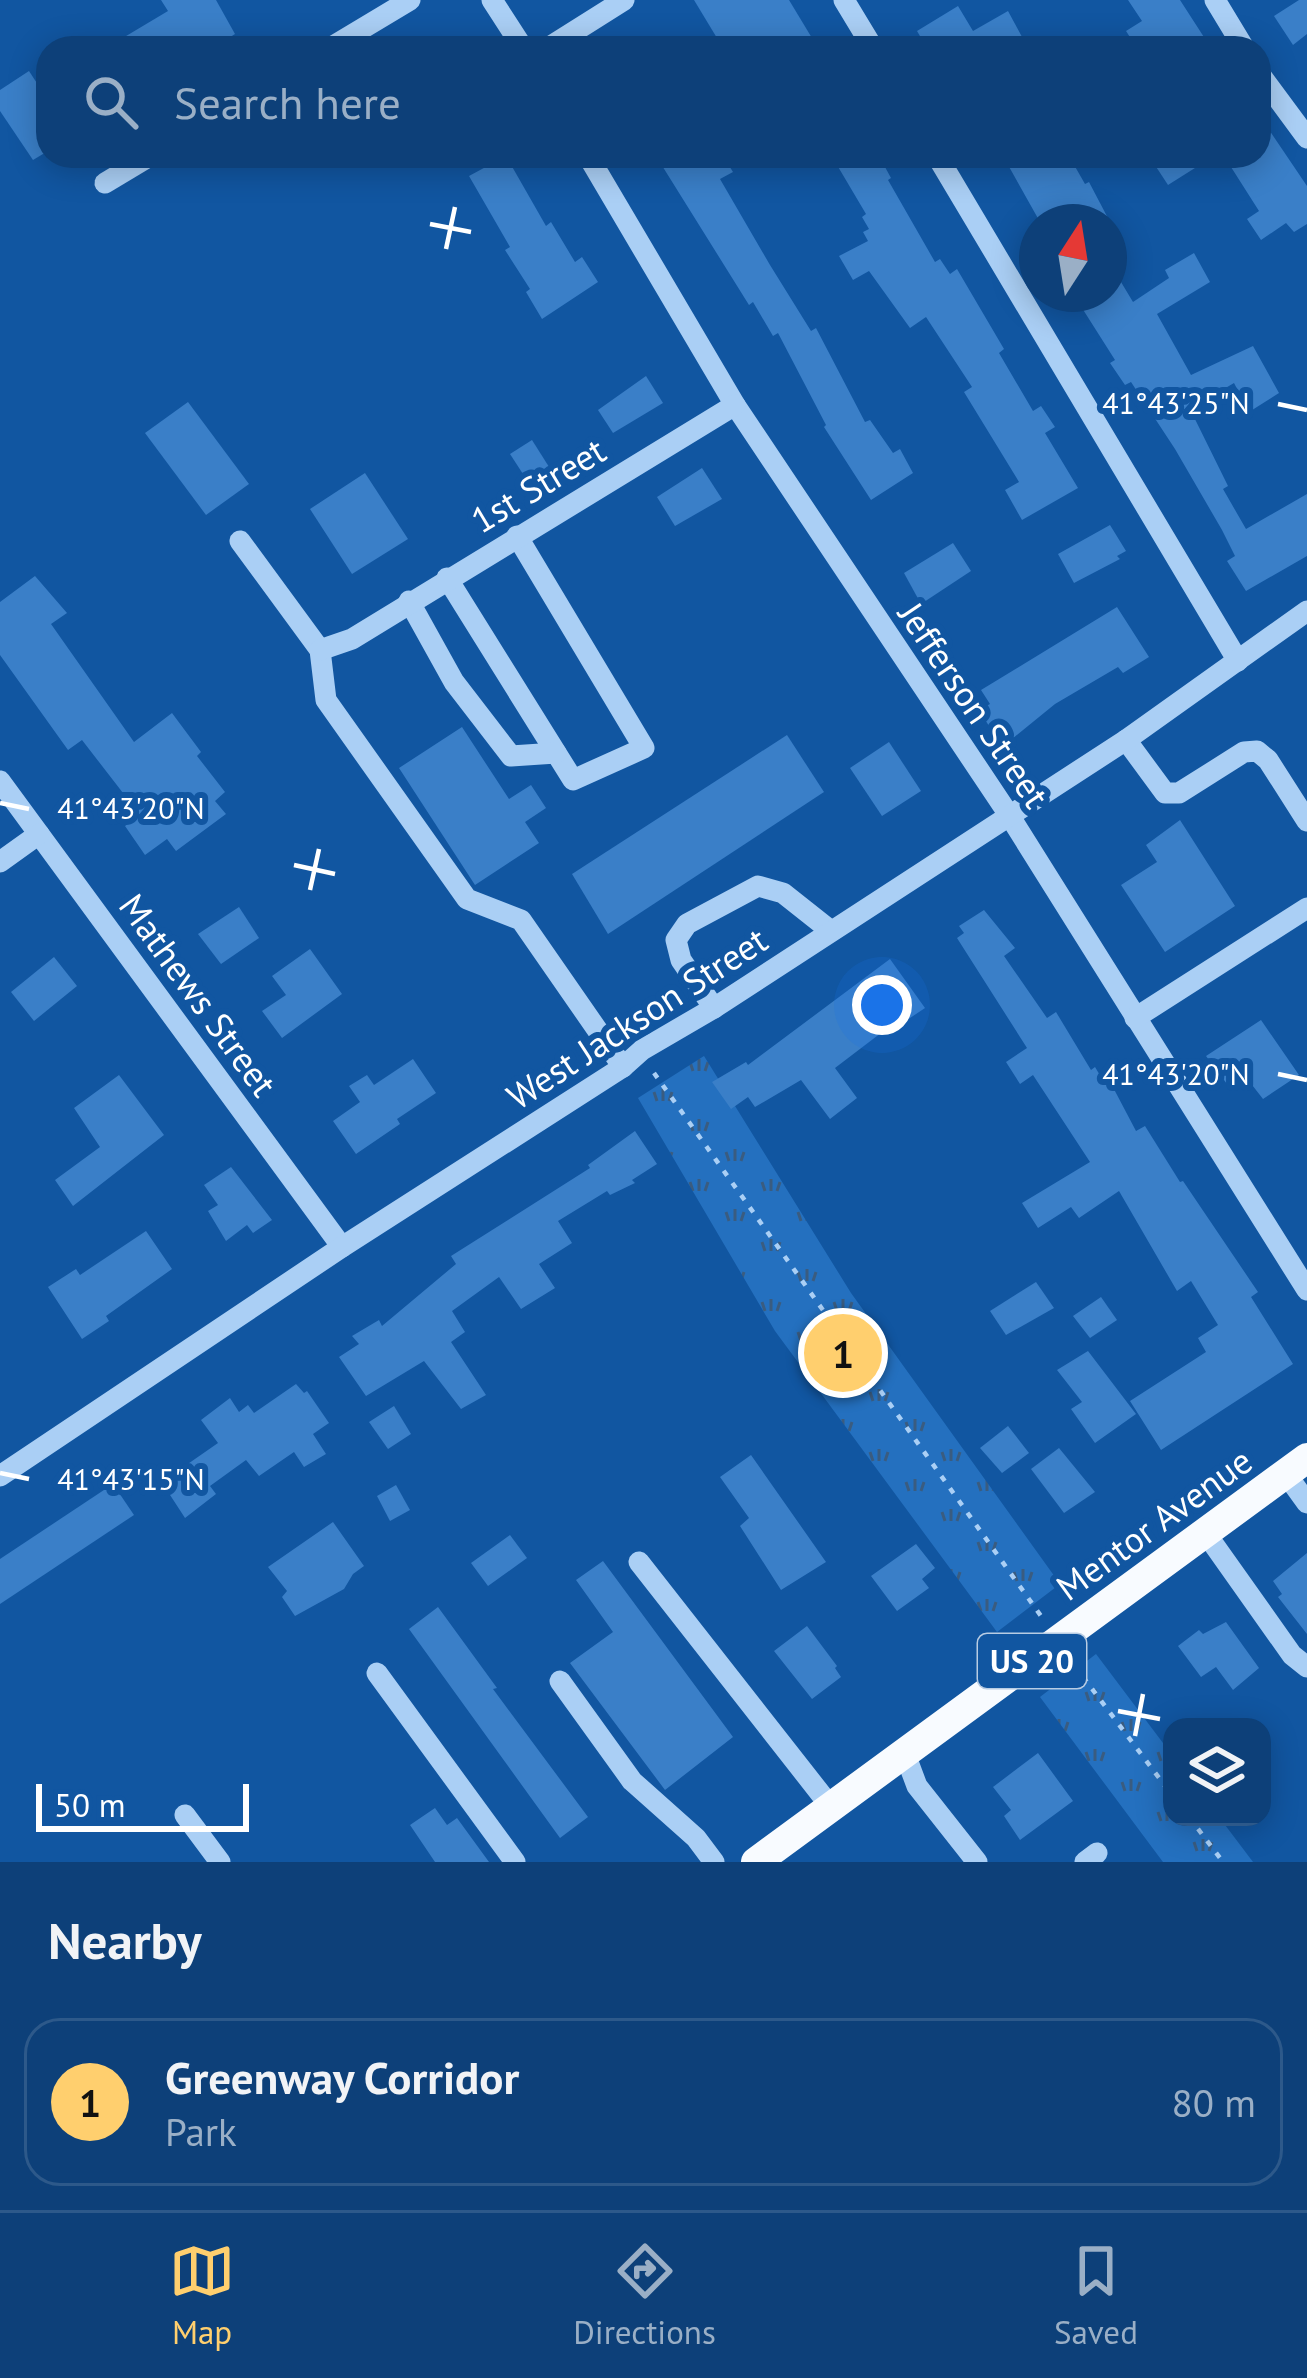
<!DOCTYPE html>
<html lang="en">
<head>
<meta charset="utf-8">
<style>
	body { margin:0; font-family:"PT Sans",sans-serif; background:#1b4b80; color:#f1f3f6 }
	.controls { position:absolute; right:36px; bottom:36px; display:grid; overflow:hidden; border-radius:24px; box-shadow:0 6px 30px #0003 }
	.controls button { width:108px; height:108px; display:grid; place-items:center; padding:0; border:0; border-bottom:3px solid #2d598a; background:#0d4079; color:#f1f3f6; font:60px sans-serif }
	.compass { position:absolute; left:1019px; top:204px; width:108px; height:108px; border-radius:50%; background:#0d4079; box-shadow:0 6px 30px #0003; rotate:12deg }
	.scale { position:absolute; left:36px; bottom:30px; width:213px; box-sizing:border-box; padding-left:12px; border:6px solid #fff; border-top:0; font-size:33px; line-height:42px; white-space:nowrap; color:#fff; -webkit-text-stroke:9px #1156a1; paint-order:stroke }
	.you { position:absolute; left:882px; top:1005px; width:42px; height:42px; margin:-30px; border:9px solid #fff; border-radius:50%; background:#1a73e8; box-shadow:0 0 0 18px #1a73e833 }
	.badge { display:grid; place-items:center; width:78px; height:78px; border-radius:50%; background:#ffcf6e; color:#111; font-size:39px; font-weight:700 }
	.pin { position:absolute; translate:-50% -50%; border:6px solid #fff; box-shadow:0 3px 12px #0006 }
	.list { margin:0; padding:0; list-style:none }
	h2 { display:flex; justify-content:space-between; align-items:center; height:156px; margin:0; padding:0 48px; font-size:51px }
	h2 small { font-size:39px; font-weight:400; color:#9aafc6 }
	.list li { display:grid; grid-template-columns:78px 1fr auto; gap:36px; align-items:center; box-sizing:border-box; height:168px; margin:0 24px 24px; padding:0 24px; border:3px solid #2d598a; border-radius:36px }
	.list b { display:block; font-size:45px; white-space:nowrap }
	.list p { margin:0; font-size:39px; white-space:nowrap; color:#9aafc6 }
	.list em { font-size:39px; font-style:normal; color:#9aafc6 }
	.icon { flex:none; width:66px; height:66px; fill:none; stroke:currentColor; stroke-width:2; stroke-linecap:round; stroke-linejoin:round }
	.map { position:relative; flex:none; width:1307px; height:1862px; overflow:hidden }
	.search { position:absolute; background:#0d4079; box-shadow:0 6px 30px #0003; left:36px; right:36px; top:36px; height:132px; display:flex; align-items:center; gap:30px; box-sizing:border-box; padding:0 42px; border-radius:36px; color:#9aafc6; font-size:45px }
	.sheet { height:348px; background:#0d4079 }
	nav { display:flex; justify-content:space-around; align-items:center; box-sizing:border-box; height:168px; border-top:3px solid #2d598a; background:#0d4079; font-size:33px; color:#9aafc6 }
	nav a { display:grid; justify-items:center; gap:6px }
	nav .on { color:#ffcf6e }
	.map>svg:first-child { display:block }
	.grass { fill:url(#grass-tufts) }
	.building { fill:#3a7fc8 }
	.lines { fill:none; stroke-linecap:round; stroke-linejoin:round }
	.path { stroke:#aacff5; stroke-width:4.5; stroke-dasharray:6 9; stroke-linecap:butt }
	.minor { stroke:#aacff5; stroke-width:21 }
	.major { stroke:#f8fbff; stroke-width:30 }
	.ticks { fill:none; stroke:#fff; stroke-width:4.5 }
	.labels { text-anchor:middle; stroke-width:12; stroke-linejoin:round; paint-order:stroke }
	.shield { fill:#1156a1; stroke:#b8cce3; stroke-width:3 }
	.shield-label { font-size:33px; font-weight:bold; fill:#fff }
	.street-label { font-size:36px; fill:#fff; stroke:#1156a1 }
	.ticks-label { font-size:30px; text-anchor:middle; fill:#fff; stroke:#1156a1; stroke-width:12; stroke-linejoin:round; paint-order:stroke }
</style>
</head>
<body>
<div class="map">
<svg width="1307" height="1862" viewBox="0 0 1307 1862">
	<defs>
		<pattern id="grass-tufts" width="24" height="20" patternUnits="userSpaceOnUse" patternTransform="scale(3)"><rect width="24" height="20" fill="#2470bf"/><path d="M3 7l-1-3M5 7V3M7 7l1-3M15 17l-1-3M17 17v-4M19 17l1-3" fill="none" stroke="#3a5c80"/></pattern>
	</defs>
	<rect width="100%" height="100%" fill="#1156a1"/>
	<g class="grass">
		<polygon points="704,1056 851,1293 1060,1584 997,1632 775,1331 638,1098"/>
		<polygon points="1096,1654 1172,1755 1172,1817 1219,1817 1253,1862 1163,1862 1040,1697"/>
	</g>
	<g class="building">
		<polygon points="161,0 216,0 235,34 213,48 106,48 168,11"/>
		<polygon points="694,0 789,0 818,48 723,48"/>
		<polygon points="1128,0 1180,0 1211,48 1137,48 1126,31 1142,21"/>
		<polygon points="1299,0 1307,0 1307,34 1293,45 1274,16"/>
		<polygon points="958,6 973,31 1008,11 1028,48 927,48 917,31"/>
		<polygon points="29,71 48,100 48,151 33,160 0,111 0,90"/>
		<polygon points="1259,115 1307,186 1307,224 1294,232 1286,223 1261,240 1247,219 1259,211 1224,156 1259,156"/>
		<polygon points="506,156 546,226 551,222 575,262 582,257 598,282 542,319 526,292 530,289 505,250 510,247 469,176"/>
		<polygon points="656,156 723,156 733,172 720,179 770,265 811,331 816,328 865,422 870,420 893,453 900,449 913,473 871,500 824,427 826,425 778,333 773,336 753,302 749,305"/>
		<polygon points="855,156 879,156 891,178 888,180 935,262 940,259 950,274 957,269 1004,349 999,353 1033,411 1041,406 1055,427 1045,433 1078,488 1022,520 1005,490 1019,482 964,392 972,387 926,317 910,328 869,271 853,280 839,256 868,241 863,232 869,229 862,217 866,214 837,165"/>
		<polygon points="1003,156 1069,156 1085,184 1089,182 1110,222 1040,222"/>
		<polygon points="1149,156 1214,156 1168,185"/>
		<polygon points="1194,253 1210,282 1157,314 1191,375 1253,346 1279,393 1249,412 1234,383 1190,409 1228,486 1223,489 1246,529 1307,494 1307,556 1246,591 1227,561 1235,556 1222,530 1175,449 1131,382 1125,385 1110,363 1115,360 1082,308 1109,294 1121,282 1133,302 1169,278 1165,270"/>
		<polygon points="646,376 663,403 613,433 598,410"/>
		<polygon points="188,402 249,484 206,515 145,433"/>
		<polygon points="532,440 556,478 534,491 510,454"/>
		<polygon points="702,468 722,499 675,526 657,497"/>
		<polygon points="365,473 408,539 352,574 310,509"/>
		<polygon points="1110,525 1126,551 1117,556 1120,559 1074,583 1058,554"/>
		<polygon points="953,543 971,571 921,604 904,573"/>
		<polygon points="35,576 67,613 51,624 134,742 172,713 201,752 197,756 225,792 215,801 226,814 176,851 167,839 145,855 125,826 140,815 82,740 68,750 0,655 0,602"/>
		<polygon points="1117,607 1149,657 1123,673 1118,667 1055,704 1012,739 1003,727 994,734 979,710 990,704 981,690"/>
		<polygon points="462,727 509,799 531,785 546,808 525,822 539,843 475,885 399,768"/>
		<polygon points="787,735 824,792 608,934 572,874"/>
		<polygon points="889,742 921,791 882,816 850,768"/>
		<polygon points="1180,820 1235,906 1165,952 1121,885 1157,862 1146,845"/>
		<polygon points="239,907 259,938 221,964 198,934"/>
		<polygon points="984,910 1015,948 1004,956 1047,1018 1056,1012 1091,1070 1095,1067 1101,1077 1106,1074 1136,1131 1145,1126 1180,1182 1183,1181 1258,1292 1251,1297 1293,1364 1161,1450 1130,1401 1206,1352 1198,1338 1218,1325 1191,1281 1177,1291 1119,1191 1079,1218 1071,1207 1038,1228 1022,1203 1090,1162 1033,1075 1020,1084 1006,1062 1027,1048 957,938 964,933 959,926"/>
		<polygon points="310,949 342,994 282,1038 262,1011 286,995 272,976"/>
		<polygon points="54,957 77,986 34,1021 11,992"/>
		<polygon points="890,959 925,1008 901,1024 898,1020 835,1068 857,1098 830,1119 801,1080 755,1107 748,1097 731,1109 712,1082 746,1062 748,1065"/>
		<polygon points="1261,1020 1299,1075 1263,1099 1242,1072 1227,1084 1206,1056"/>
		<polygon points="413,1059 436,1093 397,1119 400,1124 356,1154 333,1121 360,1102 349,1086 367,1075 374,1085"/>
		<polygon points="119,1075 164,1135 73,1206 55,1180 100,1147 74,1108"/>
		<polygon points="635,1131 657,1164 632,1180 635,1183 610,1195 607,1191 558,1221 572,1243 539,1264 555,1288 521,1309 499,1277 452,1311 465,1332 451,1342 486,1395 461,1409 424,1361 366,1396 339,1357 359,1344 352,1336 379,1320 382,1326 456,1264 451,1256 590,1168 588,1165"/>
		<polygon points="231,1167 272,1220 253,1233 247,1225 226,1241 208,1211 218,1205 204,1185"/>
		<polygon points="146,1231 172,1269 106,1316 109,1321 82,1339 48,1287 76,1269 80,1275"/>
		<polygon points="1036,1282 1054,1308 1006,1335 990,1311"/>
		<polygon points="1101,1297 1117,1320 1090,1338 1073,1316"/>
		<polygon points="1088,1351 1136,1414 1095,1443 1071,1409 1082,1402 1057,1370"/>
		<polygon points="296,1384 304,1393 307,1391 329,1423 313,1434 326,1454 304,1467 294,1452 259,1476 246,1460 210,1486 216,1494 185,1518 159,1478 178,1463 182,1468 218,1443 201,1420 230,1398 239,1412 248,1405 254,1413"/>
		<polygon points="394,1406 411,1434 388,1449 369,1422"/>
		<polygon points="1008,1426 1029,1453 1002,1473 980,1448"/>
		<polygon points="1059,1448 1095,1492 1064,1513 1031,1469"/>
		<polygon points="751,1455 826,1562 781,1590 740,1526 749,1518 720,1477"/>
		<polygon points="113,1484 134,1515 0,1604 0,1559"/>
		<polygon points="396,1485 410,1510 390,1521 377,1496"/>
		<polygon points="333,1522 364,1566 353,1574 344,1589 295,1616 282,1597 287,1591 268,1567"/>
		<polygon points="510,1535 527,1558 488,1586 471,1563"/>
		<polygon points="916,1544 935,1568 922,1579 929,1588 897,1611 871,1576"/>
		<polygon points="1307,1553 1307,1634 1278,1597 1282,1594 1273,1581"/>
		<polygon points="603,1561 733,1737 665,1790 570,1663 613,1632 576,1580"/>
		<polygon points="438,1607 497,1688 493,1689 588,1817 560,1838 409,1629"/>
		<polygon points="1226,1622 1259,1668 1233,1690 1216,1667 1201,1677 1178,1646 1199,1630 1203,1634"/>
		<polygon points="807,1626 837,1666 835,1668 841,1677 812,1699 774,1651"/>
		<polygon points="1038,1753 1073,1801 1020,1840 1004,1816 1011,1810 993,1787"/>
		<polygon points="435,1808 447,1825 457,1818 489,1862 435,1862 410,1825"/>
	</g>
	<g class="lines">
		<g class="path">
			<polyline points="654,1073 1041,1616"/>
			<polyline points="1074,1665 1172,1795"/>
			<polyline points="1189,1817 1223,1862"/>
		</g>
		<g class="minor">
			<polyline points="492,0 523,48"/>
			<polyline points="844,0 873,48"/>
			<polyline points="1215,0 1244,48"/>
			<polyline points="330,48 410,0"/>
			<polyline points="548,48 624,0"/>
			<polyline points="1259,73 1307,138"/>
			<polyline points="588,156 735,405 1009,815 1307,1290"/>
			<polyline points="937,156 1238,661"/>
			<polyline points="105,183 150,156"/>
			<polyline points="240,541 320,650 326,700 467,899 521,920 623,1067"/>
			<polyline points="447,578 573,780 644,748 517,536"/>
			<polyline points="409,601 454,682 511,756 556,753"/>
			<polyline points="320,650 352,639 735,405"/>
			<polyline points="1126,740 1165,793 1179,793 1244,752 1257,751 1268,760 1307,821"/>
			<polyline points="0,781 342,1247"/>
			<polyline points="0,862 39,834"/>
			<polyline points="714,1008 681,960 676,940 687,924 758,886 783,893 831,931"/>
			<polyline points="1135,1018 1307,908"/>
			<polyline points="1286,1474 1307,1503"/>
			<polyline points="0,1476 342,1247 623,1067 642,1050 714,1008 1126,740 1307,611"/>
			<polyline points="1207,1535 1292,1655 1307,1667"/>
			<polyline points="639,1562 831,1807"/>
			<polyline points="377,1673 515,1862"/>
			<polyline points="560,1681 632,1781 696,1838 714,1862"/>
			<polyline points="905,1754 917,1786 977,1862"/>
			<polyline points="185,1815 220,1862"/>
			<polyline points="1085,1862 1097,1853"/>
		</g>
		<polyline class="major" points="756,1862 1307,1458"/>
	</g>
	<path class="ticks" d="M430 224 471 232M446 249 455 207M1278 404 1307 410M0 803 29 809M294 865 335 874M310 890 319 849M1278 1074 1307 1080M0 1473 29 1479M1118 1711 1160 1719M1135 1736 1143 1694"/>
	<g class="labels">
		<rect class="shield" x="978" y="1634" width="108" height="54" rx="9"/>
		<g class="shield-label">
			<text x="1032" y="1673">US 20</text>
		</g>
		<g class="street-label">
			<text transform="translate(538 485) rotate(-31)" y="13">1st Street</text>
			<text transform="translate(974 705) rotate(56)" y="13">Jefferson Street</text>
			<text transform="translate(198 995) rotate(54)" y="13">Mathews Street</text>
			<text transform="translate(637 1018) rotate(-33)" y="13">West Jackson Street</text>
			<text transform="translate(1154 1524) rotate(-36)" y="13">Mentor Avenue</text>
		</g>
	</g>
	<g class="ticks-label">
		<text x="1176" y="414">41°43'25"N</text>
		<text x="131" y="819">41°43'20"N</text>
		<text x="1176" y="1085">41°43'20"N</text>
		<text x="131" y="1490">41°43'15"N</text>
	</g>
</svg>
<div class="controls">
<button><svg class="icon" aria-label="layers" viewBox="0 0 24 24"><path d="M12 4l9 5-9 5-9-5zM3 14l9 5 9-5"/></svg></button>
</div>
<svg class="compass" viewBox="-18 -18 36 36"><path d="M0-13l5 13h-10z" fill="#e53935"/><path d="M0 13l5-13h-10z" fill="#9aafc6"/></svg>
<div class="scale">50 m</div>
<div class="you"></div>
<div class="pin badge" style="left:843px;top:1353px">1</div>
<div class="search"><svg class="icon" aria-label="search" viewBox="0 0 24 24"><circle cx="10" cy="10" r="6"/><path d="M15 15l6 6"/></svg>Search here</div>
</div>
<section class="sheet">
<h2>Nearby<small></small></h2>
<ul class="list">
<li><span class="badge">1</span><div><b>Greenway Corridor</b><p>Park</p></div><em>80 m</em></li>
</ul>
</section>
<nav>
<a class="on"><svg class="icon" aria-label="map" viewBox="0 0 24 24"><path d="M3 6l6-2 6 2 6-2v14l-6 2-6-2-6 2zM9 4v14M15 6v14"/></svg>Map</a>
<a><svg class="icon" aria-label="directions" viewBox="0 0 24 24"><path d="M12 3l9 9-9 9-9-9zM9 14v-3h6M13 9l2 2-2 2"/></svg>Directions</a>
<a><svg class="icon" aria-label="saved" viewBox="0 0 24 24"><path d="M7 4h10v16l-5-4-5 4z"/></svg>Saved</a>
</nav>
</body>
</html>
